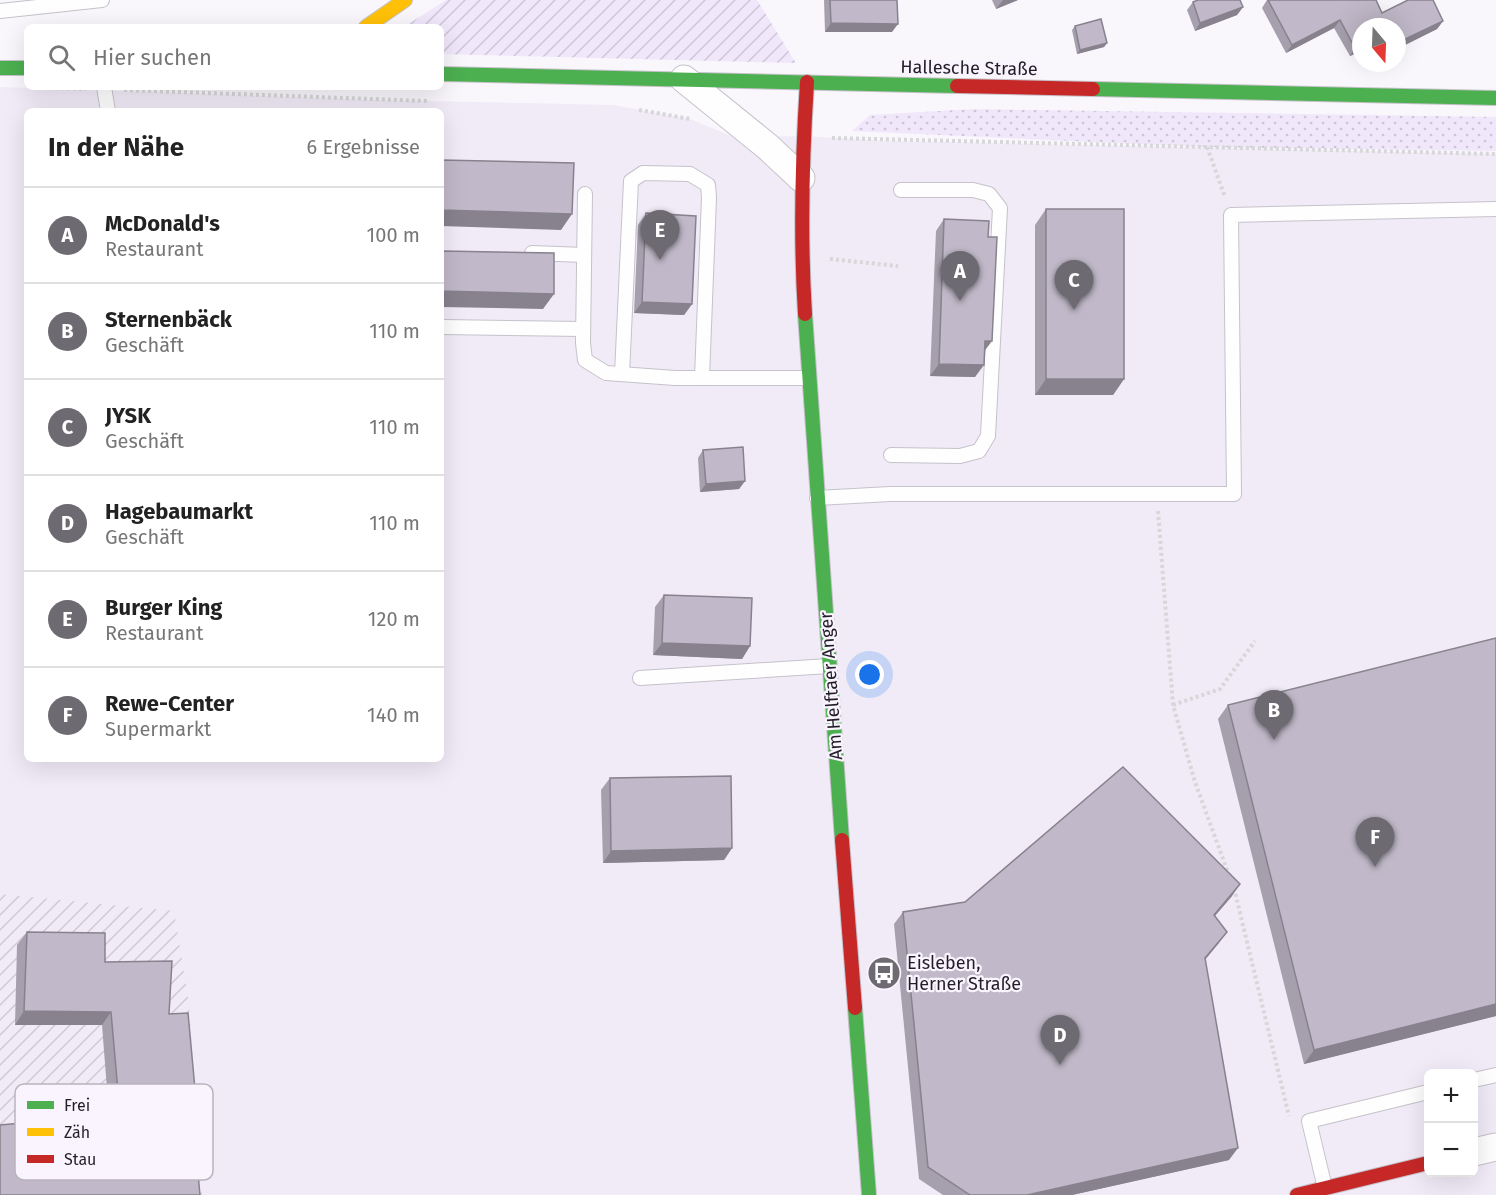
<!DOCTYPE html>
<html lang="de">
<head>
<meta charset="utf-8">
<style>
	body { margin:0; font-family:"Fira Sans",sans-serif; background:#f6f6f6; color:#222 }
	.controls { position:absolute; right:18px; bottom:18px; display:grid; overflow:hidden; border-radius:9px; box-shadow:0 6px 24px #0002 }
	.controls button { width:54px; height:54px; display:grid; place-items:center; padding:0; border:0; border-bottom:2px solid #e0e0e0; background:#fff; color:#222; font:30px sans-serif }
	.compass { position:absolute; left:1352px; top:18px; width:54px; height:54px; border-radius:50%; background:#fff; box-shadow:0 6px 24px #0002; rotate:161deg }
	.you { position:absolute; left:870px; top:675px; width:21px; height:21px; margin:-15px; border:4px solid #fff; border-radius:50%; background:#1a73e8; box-shadow:0 0 0 9px #1a73e833 }
	.badge { display:grid; place-items:center; width:39px; height:39px; border-radius:50%; background:#6d6a72; color:#fff; font-size:20px; font-weight:700 }
	.pin { position:absolute; translate:-50% -50px; filter:drop-shadow(0 2px 3px #0008) }
	.pin::after { content:''; position:absolute; top:32px; width:21px; height:18px; background:inherit; clip-path:polygon(0 0,100% 0,50% 100%) }
	.list { margin:0; padding:0; list-style:none }
	h2 { display:flex; justify-content:space-between; align-items:center; height:78px; margin:0; padding:0 24px; font-size:26px }
	h2 small { font-size:20px; font-weight:400; color:#767676 }
	.list li { display:grid; grid-template-columns:39px 1fr auto; gap:18px; align-items:center; box-sizing:border-box; height:96px; padding:0 24px; border-top:2px solid #e0e0e0 }
	.list b { display:block; font-size:22px; white-space:nowrap }
	.list p { margin:0; font-size:20px; white-space:nowrap; color:#767676 }
	.list em { font-size:20px; font-style:normal; color:#767676 }
	.icon { flex:none; width:33px; height:33px; fill:none; stroke:currentColor; stroke-width:2; stroke-linecap:round; stroke-linejoin:round }
	.map { position:relative; flex:none; width:1496px; height:1195px; overflow:hidden }
	.search { position:absolute; background:#fff; box-shadow:0 6px 24px #0002; left:24px; top:24px; width:420px; height:66px; display:flex; align-items:center; gap:15px; box-sizing:border-box; padding:0 21px; border-radius:9px; color:#767676; font-size:22px }
	.panel { position:absolute; background:#fff; box-shadow:0 6px 24px #0002; left:24px; top:108px; width:420px; height:654px; border-radius:9px }
	.map>svg:first-child { display:block }
	.built { fill:#f1ebf8; fill-rule:evenodd }
	.industrial { fill:url(#industrial-furrows) }
	.grass { fill:url(#grass-dots) }
	.garden { fill:url(#garden-furrows) }
	.lines { fill:none; stroke-linecap:round; stroke-linejoin:round }
	.lane-casing { stroke:#c5c2c9; stroke-width:16 }
	.street-casing { stroke:#c5c2c9; stroke-width:29 }
	.fast-casing { stroke:#c5c2c9; stroke-width:16 }
	.slow-casing { stroke:#c5c2c9; stroke-width:16 }
	.jam-casing { stroke:#c5c2c9; stroke-width:16 }
	.path { stroke:#d7d6d8; stroke-width:4; stroke-dasharray:3 3; stroke-linecap:butt }
	.lane { stroke:#fefeff; stroke-width:14 }
	.street { stroke:#fefeff; stroke-width:27 }
	.fast { stroke:#4caf50; stroke-width:14 }
	.slow { stroke:#ffc107; stroke-width:14 }
	.jam { stroke:#c62828; stroke-width:14 }
	.wall { fill:#a69fad }
	.shaded-wall { fill:#87828d }
	.building { fill:#c1b9c9; stroke:#87828d; stroke-width:1.5 }
	.labels { text-anchor:middle; stroke-width:4.5; stroke-linejoin:round; paint-order:stroke }
	.street-label { font-size:18px; fill:#221e27; stroke:#f9f4fe }
	.poi-label { font-size:18px; fill:#221e27; stroke:#f9f4fe; text-anchor:start }
	.key { fill:#f9f4fe; stroke:#b8b4be; stroke-width:1.5 }
	.key-label { font-size:16px; fill:#221e27 }
</style>
</head>
<body>
<div class="map">
<svg width="1496" height="1195" viewBox="0 0 1496 1195">
	<defs>
		<pattern id="industrial-furrows" width="10" height="10" patternUnits="userSpaceOnUse" patternTransform="scale(1.5)"><rect width="10" height="10" fill="#f1ebf8"/><path d="M-1 1l2-2M0 10L10 0M9 11l2-2" fill="none" stroke="#cec9d5"/></pattern>
		<pattern id="grass-dots" width="8" height="8" patternUnits="userSpaceOnUse" patternTransform="scale(1.5)"><rect width="8" height="8" fill="#f1e7fb"/><path d="M2 2h.1M6 6h.1" fill="none" stroke="#cec6d7" stroke-width="1.8" stroke-linecap="round"/></pattern>
		<pattern id="garden-furrows" width="10" height="10" patternUnits="userSpaceOnUse" patternTransform="scale(1.5)"><rect width="10" height="10" fill="#f1e7fb"/><path d="M-1 1l2-2M0 10L10 0M9 11l2-2" fill="none" stroke="#cec6d7"/></pattern>
	</defs>
	<rect width="100%" height="100%" fill="#f9f6fc"/>
	<path class="built" d="M0 87 377 100 613 105 690 119 734 137 804 136 889 141 1496 154V1195H0ZM27 111H441V759H27ZM1428 1074H1474V1172H1428Z"/>
	<polygon class="industrial" points="0,894 174,911 189,1004 202,1195 0,1195"/>
	<polygon class="grass" points="975,109 1496,117 1496,151 1207,147 852,131 870,115"/>
	<polygon class="garden" points="446,0 757,0 796,63 441,54 441,27 404,27"/>
	<g class="lines">
		<defs>
			<g id="lane">
				<polyline points="0,11 102,0"/>
				<polyline points="104,87 108,111"/>
				<polyline points="585,194 583,343 585,360 606,373 675,378 809,378"/>
				<polyline points="532,253 584,255"/>
				<polyline points="441,327 583,329"/>
				<polyline points="622,374 631,181 643,173 690,174 708,185 709,197 702,378"/>
				<polyline points="891,455 960,456 979,451 988,436 1000,208 989,194 973,190 901,190"/>
				<polyline points="817,498 890,494 1234,494 1231,215 1496,209"/>
				<polyline points="640,678 829,666"/>
				<polyline points="1474,1080 1496,1075"/>
				<polyline points="1325,1188 1309,1121 1428,1092"/>
			</g>
			<g id="street">
				<polyline points="684,79 768,147 801,178"/>
				<polyline points="1474,1152 1496,1147"/>
			</g>
			<g id="fast">
				<polyline points="0,68 27,68"/>
				<polyline points="441,74 957,86"/>
				<polyline points="1093,89 1496,98"/>
				<polyline points="805,314 842,840"/>
				<polyline points="855,1008 869,1195"/>
			</g>
			<polyline id="slow" points="366,27 405,0"/>
			<g id="jam">
				<polyline points="957,86 1093,89"/>
				<path d="M805 314C800 236 802 160 807 82"/>
				<polyline points="842,840 855,1008"/>
				<polyline points="1297,1195 1428,1163"/>
			</g>
		</defs>
		<use href="#lane" class="lane-casing"/>
		<use href="#street" class="street-casing"/>
		<use href="#fast" class="fast-casing"/>
		<use href="#slow" class="slow-casing"/>
		<use href="#jam" class="jam-casing"/>
		<g class="path">
			<polyline points="49,88 86,89"/>
			<polyline points="124,90 428,101"/>
			<polyline points="639,110 691,119"/>
			<polyline points="832,138 1496,154"/>
			<polyline points="1207,147 1225,197"/>
			<polyline points="830,259 898,266"/>
			<polyline points="1158,511 1173,705 1195,782 1230,878"/>
			<polyline points="1173,705 1220,689 1255,641"/>
			<polyline points="1234,888 1289,1116"/>
		</g>
		<use href="#lane" class="lane"/>
		<use href="#street" class="street"/>
		<use href="#fast" class="fast"/>
		<use href="#slow" class="slow"/>
		<use href="#jam" class="jam"/>
	</g>
	<g class="wall">
		<polygon points="824,0 897,0 892,32 825,32"/>
		<polygon points="992,0 1018,0 996,9"/>
		<polygon points="1267,0 1376,0 1382,13 1443,21 1437,29 1397,49 1397,27 1361,51 1350,56 1334,28 1286,53 1262,8"/>
		<polygon points="1193,2 1243,7 1237,15 1195,31 1187,10"/>
		<polygon points="1075,26 1107,43 1104,47 1077,54 1072,30"/>
		<polygon points="1046,209 1124,379 1113,395 1035,395 1035,225"/>
		<polygon points="646,213 692,304 684,315 634,313 638,225"/>
		<polygon points="944,219 988,237 984,352 975,377 930,376 936,231"/>
		<polygon points="703,450 745,481 739,489 700,492 698,458"/>
		<polygon points="664,595 750,646 742,659 653,655 655,607"/>
		<polygon points="1228,705 1496,1016 1304,1064 1218,719"/>
		<polygon points="610,778 732,848 724,860 603,863 601,790"/>
		<polygon points="1232,896 1215,916 1227,932 1218,944 1205,960 1229,1160 1072,1195 943,1195 919,1179 894,924 903,912"/>
		<polygon points="27,932 105,962 169,1014 195,1089 190,1095 200,1195 109,1115 102,1025 15,1025 17,945"/>
	</g>
	<g class="shaded-wall">
		<polygon points="1003,0 1018,0 996,9"/>
		<polygon points="1243,7 1237,15 1195,31 1200,23"/>
		<polygon points="1340,20 1334,28 1286,53 1292,45"/>
		<polygon points="1443,21 1437,29 1397,49 1397,43"/>
		<polygon points="831,23 898,24 892,32 825,32"/>
		<polygon points="1107,43 1104,47 1077,54 1080,50"/>
		<polygon points="1361,45 1361,51 1350,56 1355,48"/>
		<polygon points="441,210 572,214 561,230 441,226"/>
		<polygon points="441,291 554,294 543,309 441,307"/>
		<polygon points="642,302 692,304 684,315 634,313"/>
		<polygon points="985,341 992,341 983,353"/>
		<polygon points="939,364 984,365 975,377 930,376"/>
		<polygon points="1046,379 1124,379 1113,395 1035,395"/>
		<polygon points="745,481 739,489 700,492 706,484"/>
		<polygon points="662,643 750,646 742,659 653,655"/>
		<polygon points="732,848 724,860 603,863 611,851"/>
		<polygon points="1240,884 1232,896 1205,927 1214,915"/>
		<polygon points="1227,932 1218,944 1196,970 1205,958"/>
		<polygon points="1496,1004 1496,1016 1304,1064 1314,1050"/>
		<polygon points="24,1011 111,1012 102,1025 15,1025"/>
		<polygon points="1238,1148 1229,1160 1072,1195 1027,1195"/>
	</g>
	<g class="building">
		<polygon points="830,0 897,0 898,24 831,23"/>
		<polygon points="1198,0 1240,0 1243,7 1200,23 1193,2"/>
		<polygon points="1268,0 1376,0 1382,13 1408,0 1433,0 1443,21 1397,43 1397,27 1361,27 1361,45 1355,48 1340,20 1292,45"/>
		<polygon points="1101,19 1107,43 1080,50 1075,26"/>
		<polygon points="441,160 574,163 572,214 441,210"/>
		<rect x="1046" y="209" width="78" height="170"/>
		<polygon points="646,213 696,216 692,304 642,302"/>
		<polygon points="944,219 989,221 988,237 997,237 992,341 985,341 984,365 939,364"/>
		<polygon points="441,251 554,253 554,294 441,291"/>
		<polygon points="743,447 745,481 706,484 703,450"/>
		<polygon points="664,595 752,598 750,646 662,643"/>
		<polygon points="1496,638 1496,1004 1314,1050 1228,705"/>
		<polygon points="1123,767 1240,884 1214,915 1227,932 1205,958 1238,1148 1027,1195 970,1195 928,1167 903,912 965,902"/>
		<polygon points="731,776 732,848 611,851 610,778"/>
		<polygon points="27,932 105,933 105,962 172,961 169,1014 188,1013 195,1089 190,1089 200,1195 0,1195 0,1125 120,1114 111,1012 24,1011"/>
	</g>
	<defs>
		<symbol id="bus-disc" viewBox="-11 -11 22 22"><circle r="9.5" fill="#6d6a72" stroke="#f9f4fe"/><path d="M-5-6H5V4H4V6H2V4H-2V6H-4V4H-5ZM-3.5-4V0h7V-4ZM-3.5 1.2v1.5H-2V1.2ZM2 1.2v1.5H3.5V1.2Z" fill="#fff"/></symbol>
	</defs>
	<g fill-rule="evenodd">
		<use href="#bus-disc" x="865" y="954" width="38" height="38"/>
	</g>
	<g class="labels">
		<g class="street-label">
			<text transform="translate(969 68) rotate(1)" y="6">Hallesche Straße</text>
			<text transform="translate(831 686) rotate(-94)" y="6">Am Helftaer Anger</text>
		</g>
		<g class="poi-label">
			<text x="907" y="969">Eisleben,<tspan x="907" dy="21">Herner Straße</tspan></text>
		</g>
	</g>
	<rect x="15" y="1084" width="198" height="96" rx="9" class="key"/>
	<rect x="27" y="1101" width="27" height="8" fill="#4caf50"/>
	<rect x="27" y="1128" width="27" height="8" fill="#ffc107"/>
	<rect x="27" y="1155" width="27" height="8" fill="#c62828"/>
	<g class="key-label">
		<text x="64" y="1111">Frei</text>
		<text x="64" y="1138">Zäh</text>
		<text x="64" y="1165">Stau</text>
	</g>
</svg>
<div class="controls">
<button>+</button>
<button>−</button>
</div>
<svg class="compass" viewBox="-18 -18 36 36"><path d="M0-13l5 13h-10z" fill="#e53935"/><path d="M0 13l5-13h-10z" fill="#767676"/></svg>
<div class="you"></div>
<div class="pin badge" style="left:960px;top:301px">A</div>
<div class="pin badge" style="left:1274px;top:740px">B</div>
<div class="pin badge" style="left:1074px;top:310px">C</div>
<div class="pin badge" style="left:1060px;top:1065px">D</div>
<div class="pin badge" style="left:660px;top:260px">E</div>
<div class="pin badge" style="left:1375px;top:867px">F</div>
<div class="search"><svg class="icon" aria-label="search" viewBox="0 0 24 24"><circle cx="10" cy="10" r="6"/><path d="M15 15l6 6"/></svg>Hier suchen</div>
<section class="panel">
<h2>In der Nähe<small>6 Ergebnisse</small></h2>
<ul class="list">
<li><span class="badge">A</span><div><b>McDonald's</b><p>Restaurant</p></div><em>100 m</em></li>
<li><span class="badge">B</span><div><b>Sternenbäck</b><p>Geschäft</p></div><em>110 m</em></li>
<li><span class="badge">C</span><div><b>JYSK</b><p>Geschäft</p></div><em>110 m</em></li>
<li><span class="badge">D</span><div><b>Hagebaumarkt</b><p>Geschäft</p></div><em>110 m</em></li>
<li><span class="badge">E</span><div><b>Burger King</b><p>Restaurant</p></div><em>120 m</em></li>
<li><span class="badge">F</span><div><b>Rewe-Center</b><p>Supermarkt</p></div><em>140 m</em></li>
</ul>
</section>
</div>
</body>
</html>
